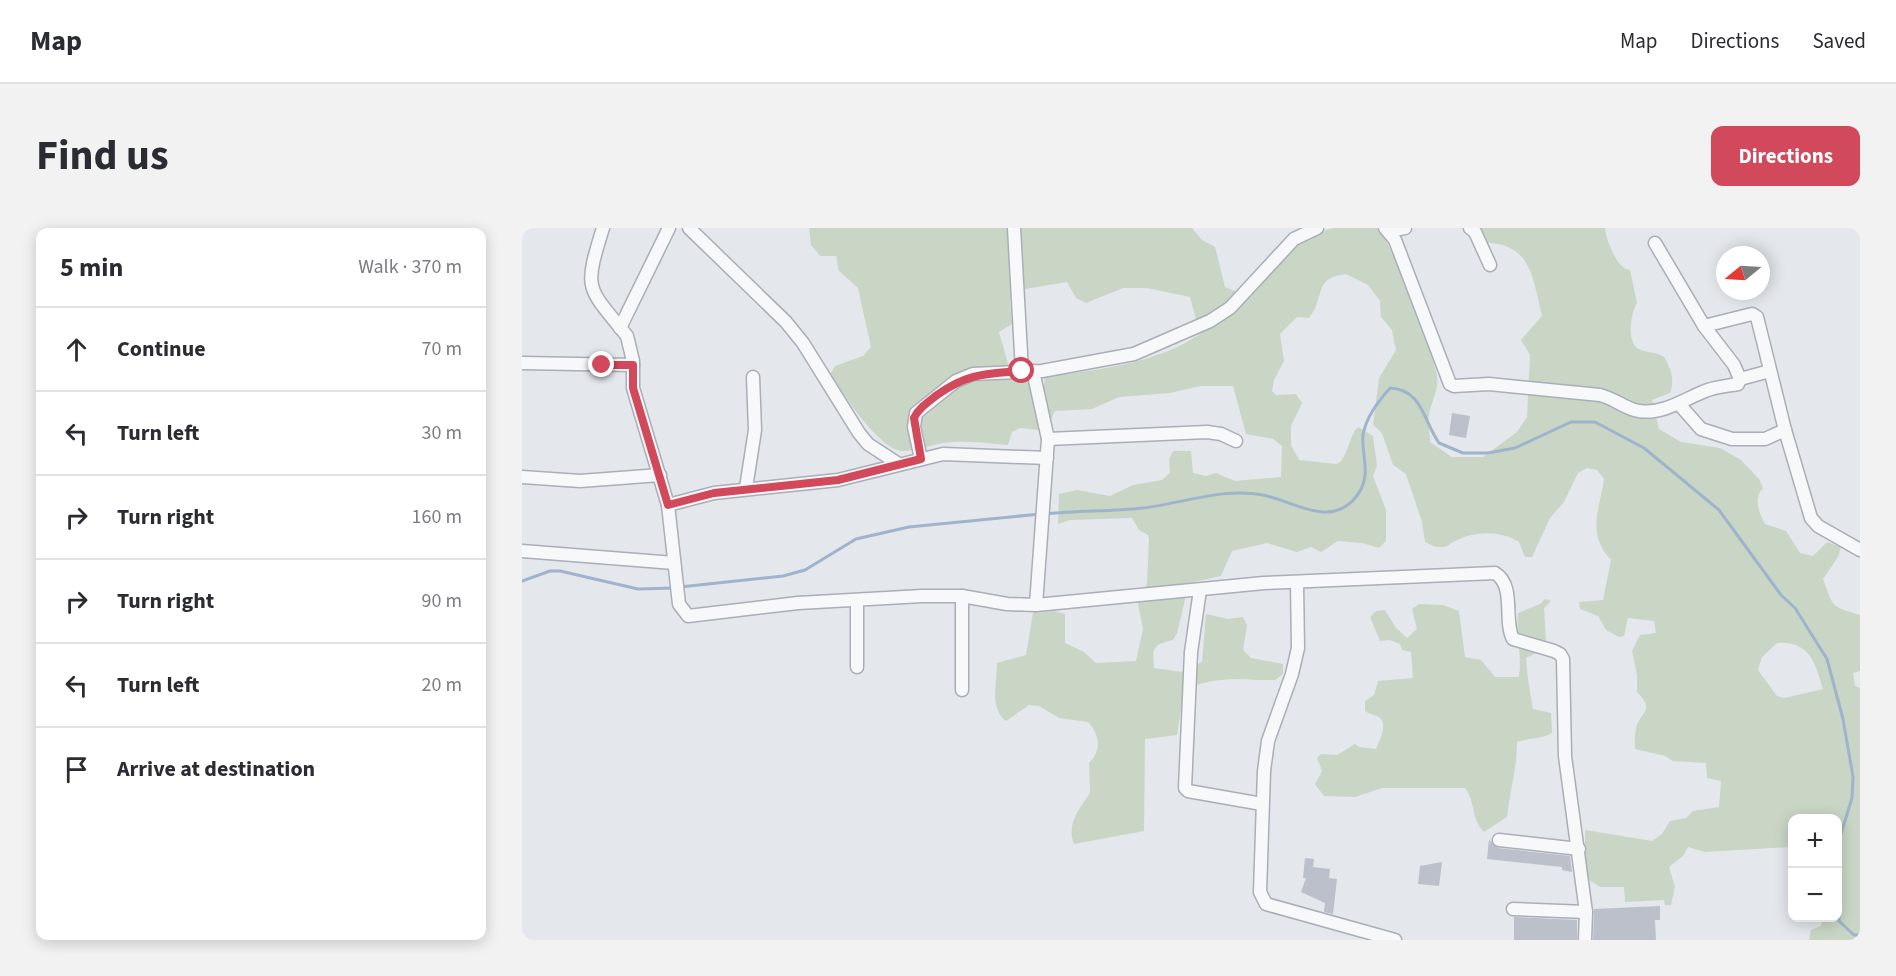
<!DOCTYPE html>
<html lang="en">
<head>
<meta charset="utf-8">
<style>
	body { margin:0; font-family:"Source Sans 3",sans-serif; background:#f2f2f3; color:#2b2b33 }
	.controls { position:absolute; right:18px; bottom:18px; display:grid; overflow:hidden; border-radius:12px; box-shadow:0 3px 15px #0003 }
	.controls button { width:54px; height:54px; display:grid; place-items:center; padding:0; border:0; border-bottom:2px solid #e1e1e2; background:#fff; color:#2b2b33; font:30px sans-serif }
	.compass { position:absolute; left:1194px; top:18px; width:54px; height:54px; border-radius:50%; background:#fff; box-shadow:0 3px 15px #0003; rotate:252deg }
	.stop { position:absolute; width:18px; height:18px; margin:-14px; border:4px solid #d1495b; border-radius:50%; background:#fff }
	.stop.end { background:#d1495b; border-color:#fff; box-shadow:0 2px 6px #0008 }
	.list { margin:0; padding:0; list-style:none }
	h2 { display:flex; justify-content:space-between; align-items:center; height:78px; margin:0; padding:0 24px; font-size:26px }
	h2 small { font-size:20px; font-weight:400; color:#7c7c81 }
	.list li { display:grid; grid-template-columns:39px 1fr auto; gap:18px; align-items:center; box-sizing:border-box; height:84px; padding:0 24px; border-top:2px solid #e1e1e2 }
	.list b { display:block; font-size:22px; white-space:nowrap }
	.list em { font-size:20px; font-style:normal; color:#7c7c81 }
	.icon { flex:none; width:33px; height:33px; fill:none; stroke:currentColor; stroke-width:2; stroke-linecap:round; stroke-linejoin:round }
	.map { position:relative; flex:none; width:1338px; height:712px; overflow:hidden; border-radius:12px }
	header { display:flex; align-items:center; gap:36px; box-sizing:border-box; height:84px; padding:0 30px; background:#fff; border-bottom:2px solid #e1e1e2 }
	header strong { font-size:28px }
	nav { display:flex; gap:33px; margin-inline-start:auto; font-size:21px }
	.intro { display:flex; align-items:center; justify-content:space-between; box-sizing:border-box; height:144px; padding:0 36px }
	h1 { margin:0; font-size:42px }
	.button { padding:15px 27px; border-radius:12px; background:#d1495b; color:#fff; font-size:21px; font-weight:700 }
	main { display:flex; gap:36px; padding:0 36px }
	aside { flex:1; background:#fff; border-radius:12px; box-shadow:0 3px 15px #0003 }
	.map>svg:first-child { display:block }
	.green { fill:#c9d6c5; fill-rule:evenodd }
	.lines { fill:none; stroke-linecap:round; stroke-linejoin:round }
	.stream { stroke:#9fb4cc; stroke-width:3 }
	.building { fill:#bbc0ca }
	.minor-casing { stroke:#a9aeb7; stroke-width:15 }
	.minor { stroke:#f7f8fa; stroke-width:12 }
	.route { stroke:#d1495b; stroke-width:8 }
</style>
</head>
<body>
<header>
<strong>Map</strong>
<nav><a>Map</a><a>Directions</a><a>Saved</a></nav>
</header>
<div class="intro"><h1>Find us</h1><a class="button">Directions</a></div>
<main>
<aside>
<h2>5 min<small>Walk · 370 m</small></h2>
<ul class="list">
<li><svg class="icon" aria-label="ahead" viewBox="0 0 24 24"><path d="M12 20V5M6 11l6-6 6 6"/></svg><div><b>Continue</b></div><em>70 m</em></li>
<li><svg class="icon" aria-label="left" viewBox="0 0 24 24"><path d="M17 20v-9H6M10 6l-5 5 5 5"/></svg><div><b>Turn left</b></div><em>30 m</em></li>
<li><svg class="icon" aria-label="right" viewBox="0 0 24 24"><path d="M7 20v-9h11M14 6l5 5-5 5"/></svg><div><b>Turn right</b></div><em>160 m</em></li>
<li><svg class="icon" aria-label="right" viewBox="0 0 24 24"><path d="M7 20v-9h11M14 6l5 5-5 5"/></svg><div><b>Turn right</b></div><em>90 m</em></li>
<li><svg class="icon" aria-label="left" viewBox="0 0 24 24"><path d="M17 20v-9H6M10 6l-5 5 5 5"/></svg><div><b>Turn left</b></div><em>20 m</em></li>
<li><svg class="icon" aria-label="arrive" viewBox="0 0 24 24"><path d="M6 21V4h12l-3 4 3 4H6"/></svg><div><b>Arrive at destination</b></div></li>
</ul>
</aside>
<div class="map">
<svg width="1338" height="712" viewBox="0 0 1338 712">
	<rect width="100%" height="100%" fill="#e4e7ec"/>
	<g class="green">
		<path d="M287 0H670L680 12 693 19 703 59 728 70C748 40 774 7 812 0 825 0 841 0 854 0 869 7 911 126 915 147 917 161 911 170 908 182 905 191 908 205 908 214L930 229H961L995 204 1005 189 1008 127 999 112 1020 88C1009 41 1008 13 952 14V0H1083C1084 12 1095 41 1108 42L1115 75C1108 86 1104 118 1119 122 1127 125 1135 124 1142 129 1149 140 1153 152 1148 165L1130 172 1137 201 1159 214 1198 220 1219 232 1237 251 1241 260C1231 270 1237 285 1243 296L1264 303 1278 325 1291 328 1305 314 1319 319 1316 329 1301 351C1312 380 1308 378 1338 387V443L1331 445 1333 458 1338 460V712H1287L1289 702 1299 698 1300 690H1316V590H1270L1268 619 1183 624 1166 619 1161 628 1147 639 1153 659 1149 677H1143L1142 672 1103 674 1102 659H1078L1066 651 1063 635V602L1130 613 1140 606 1148 593 1164 590 1171 583 1197 579 1199 553 1185 550 1184 535 1151 533 1143 528 1113 521C1113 515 1112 508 1114 501 1117 483 1135 484 1115 464V447L1110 423 1118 407 1134 405 1132 393 1106 390 1102 408 1097 409 1084 402 1076 388 1058 381 1057 374 1081 372 1089 332C1064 306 1078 280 1082 251L1075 242 1065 240 1056 245 1042 274 1028 290 1010 329H1003L997 314C978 302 953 303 933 313 928 315 926 319 921 319 914 320 909 317 903 314L900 294 884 246 871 237 860 205 851 197 857 150 874 122 870 102 859 89 858 73 846 57 824 46C790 50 804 69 787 90L775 89 758 106 762 133 752 152 750 163 754 167 774 166 780 175 769 198V217L777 232 815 236C826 231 826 209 836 199L851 208 855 238 851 248 864 282V313L857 320 840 315 816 313 799 324 789 319 775 324 745 315 710 323 699 348 667 355 655 405 651 412C631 417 630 419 632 440L660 444 680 434 684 386 706 391 721 389 725 397 721 422 729 430 761 436V446L753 452C717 452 698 447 662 461L655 507 623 511 622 603 552 616C544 597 557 581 568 565L567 535C580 522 578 507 566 494L537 490 517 478 507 477 484 493C467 480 475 455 475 435L504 427 511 385 532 383 543 386V415L562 424 574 435 614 433 621 401 616 376 625 355 627 311 626 307 617 302 610 290 548 292 536 296 537 266 555 262 588 268 611 257 640 252 648 245 647 231 651 223H669L671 245 684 248 694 245 713 253 759 249 760 218 751 211 724 206 711 158H678L648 165 597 169 570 181 533 183 528 193 516 202 498 200 490 204 486 217C464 215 442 212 421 215 408 217 392 224 379 223 357 220 319 165 309 145L313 138 341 128 349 119 336 60 317 43 314 28H298L289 17ZM545 54 554 70 564 75 601 60H625L668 69 678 106C634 136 574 142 523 149L522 157 490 150 477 104 490 96 488 73 490 58 503 61ZM1255 415C1288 413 1293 435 1301 461L1262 470 1255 468 1236 442 1240 429Z"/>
		<path d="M1023 371 1029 373 1022 380 1024 415 1014 425 1004 430C1005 448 1008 463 1011 481L1029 485 1030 505C1020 511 1007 510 995 514 995 541 988 562 985 589L962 604C949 592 954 574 943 560H860L833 569 802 568 793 556 800 543 795 530 799 526 815 527 833 516 837 519 854 521C857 513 866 498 858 490 854 487 847 486 843 483V473L852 467 856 453 891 450 889 424 880 422 878 416 868 412 858 413 848 389 854 383 863 382 874 400 885 410 895 401 890 381 897 376 921 377 937 383 943 429 959 432 973 449H997C1000 427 994 407 996 385L1018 376Z"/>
	</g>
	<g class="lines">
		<g class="stream">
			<path d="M524 286C556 282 588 284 620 280 660 276 700 259 741 267 772 273 808 301 834 269 851 248 839 227 841 207 844 189 856 174 868 160 900 161 902 194 917 215L941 225H966L993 220 1049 194H1073L1122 220 1197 282 1259 367 1273 380 1305 431 1321 491 1331 549 1330 570 1318 609 1317 693 1332 707H1338"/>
			<polyline points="0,353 28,343 38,343 116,361 152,360"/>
			<polyline points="158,359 261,348 283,342 334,311 387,299 518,286"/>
		</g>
	</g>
	<g class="building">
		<polygon points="930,185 948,188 944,210 927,207"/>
		<polygon points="967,612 976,620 1048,628 1050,644 1040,642 1040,639 965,631"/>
		<polygon points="783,630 792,631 791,639 808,641 807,650 815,651 811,686 802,684 803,675 779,664 784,650 781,650"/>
		<polygon points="920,634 917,658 896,656 898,638"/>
		<polygon points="1138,678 1138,692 1133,692 1134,712 1071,712 1072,681"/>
		<polygon points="992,689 1055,692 1055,712 992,712"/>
	</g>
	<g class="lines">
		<defs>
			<g id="minor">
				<path d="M81 0C61 64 65 58 105 108L111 133V160L146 277 157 376 166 388 276 375 400 368H440L485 376 514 377 742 355 973 345C994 358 981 392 991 411L1032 423 1038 426 1041 431 1043 528 1064 684 1063 712"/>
				<polyline points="167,0 264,94 281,115 337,205 346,216 375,235"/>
				<polyline points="492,0 500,143"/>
				<path d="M863 0 873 12 928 156 932 158 967 156 1078 167C1092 170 1103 181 1117 183 1140 187 1163 171 1183 163 1193 159 1205 158 1216 156L1218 151 1212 137 1182 98 1133 15"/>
				<polyline points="948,0 953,4 968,37"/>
				<polyline points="867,3 883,0"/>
				<polyline points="1182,98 1230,86 1235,89 1263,202 1289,290 1296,298 1338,322"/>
				<polyline points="98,100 147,0"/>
				<polyline points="0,135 111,137"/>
				<polyline points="511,143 526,211 514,377"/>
				<polyline points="1218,151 1248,143"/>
				<polyline points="1157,176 1179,201 1210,211 1243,211 1263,202"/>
				<polyline points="526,211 685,204 699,206 714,213"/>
				<polyline points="399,231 392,199 394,185 434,153 451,146 520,143 612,126 688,93 708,80 772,11 795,0"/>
				<polyline points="0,249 58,253 138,247"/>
				<polyline points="224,260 233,202 231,149"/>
				<polyline points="146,277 192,265 316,252 421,226 525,230"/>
				<polyline points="0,323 152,335"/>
				<polyline points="775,355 776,420 770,446 746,513 742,543 738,664 744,676 873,712"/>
				<polyline points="678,362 669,424 663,560 666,563 740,576"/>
				<polyline points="440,368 440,462"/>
				<polyline points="335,374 335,439"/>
				<polyline points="977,612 1057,621"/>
				<polyline points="991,681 1064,684"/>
			</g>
		</defs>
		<use href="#minor" class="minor-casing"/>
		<use href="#minor" class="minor"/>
	</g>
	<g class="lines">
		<path class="route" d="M80 137H111V160L146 277 192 265 316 252 399 231 392 190C397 180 406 174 415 167 446 145 464 146 500 143"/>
	</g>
</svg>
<div class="controls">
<button>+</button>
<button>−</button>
</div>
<svg class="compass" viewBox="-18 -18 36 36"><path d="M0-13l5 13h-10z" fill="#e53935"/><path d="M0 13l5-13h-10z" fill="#7c7c81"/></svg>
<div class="stop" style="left:500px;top:143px"></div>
<div class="stop end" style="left:80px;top:137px"></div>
</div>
</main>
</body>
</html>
